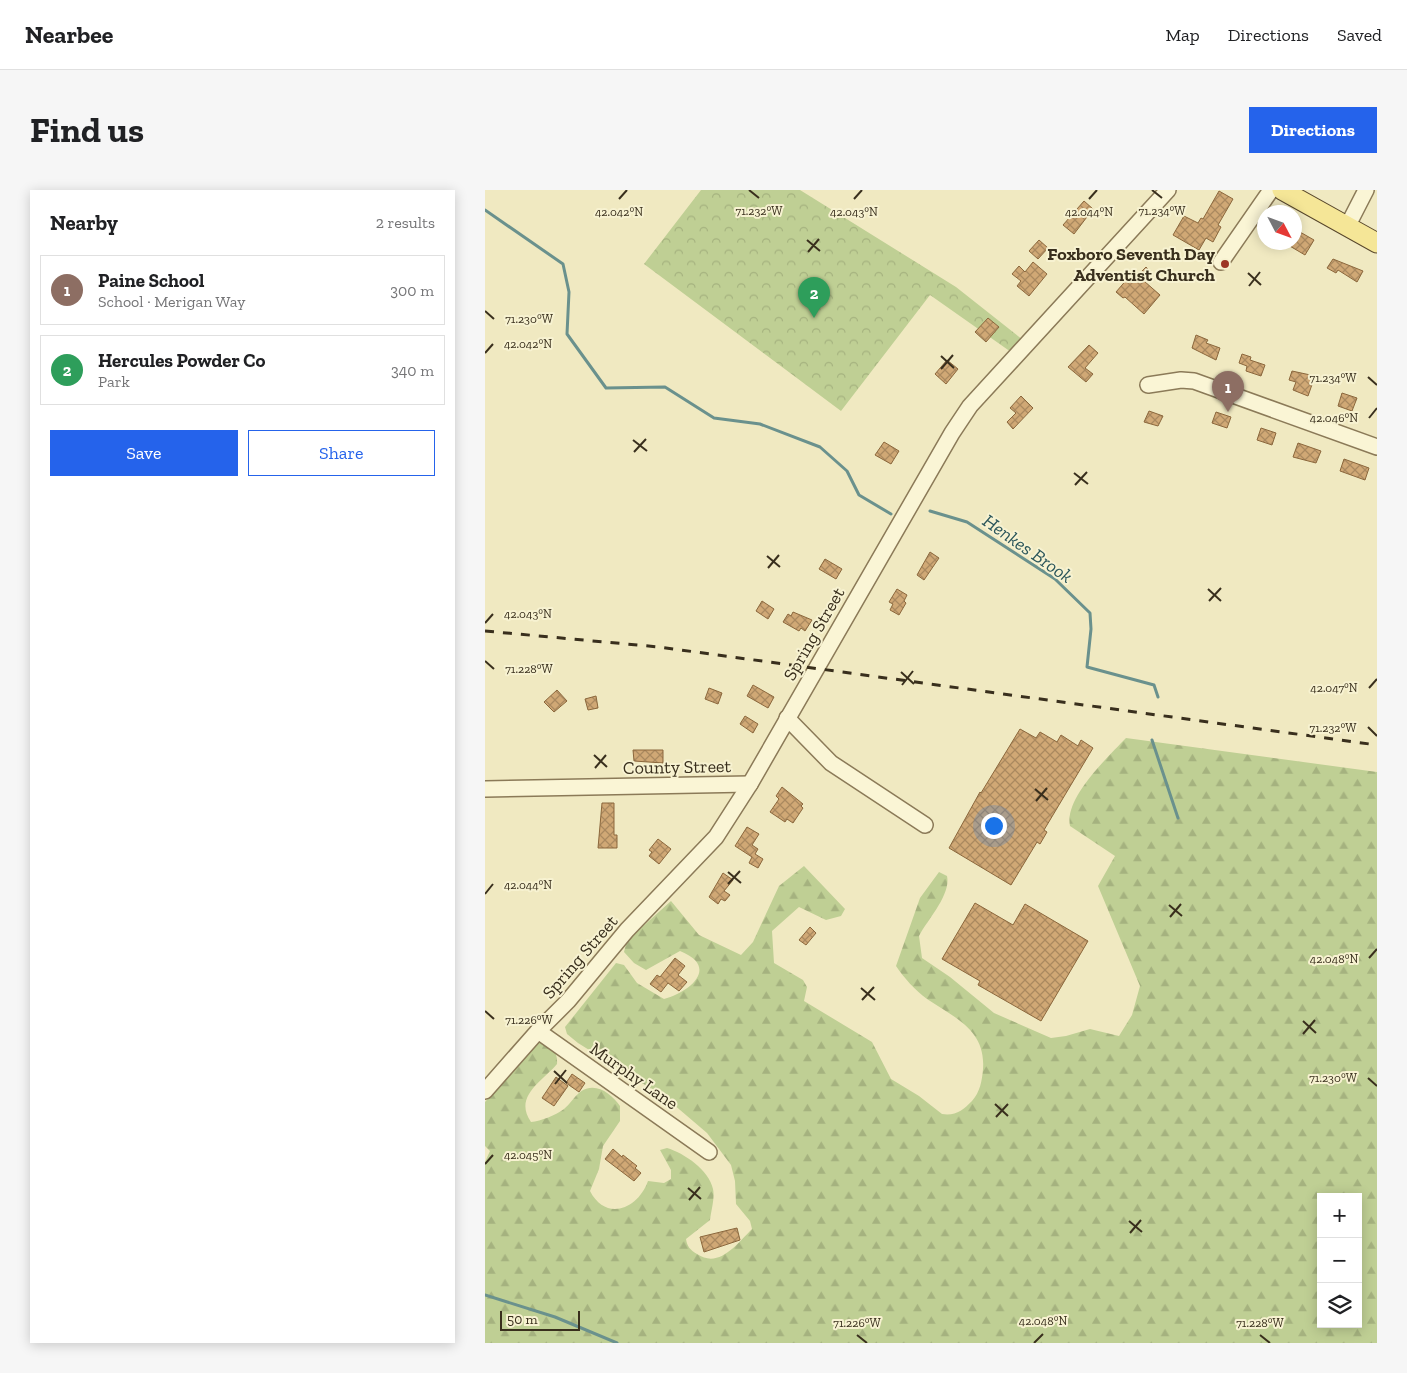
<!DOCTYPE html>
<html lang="en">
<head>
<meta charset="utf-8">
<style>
	body { margin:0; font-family:"Zilla Slab",serif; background:#f6f6f6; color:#202124 }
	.controls { position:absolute; right:15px; bottom:15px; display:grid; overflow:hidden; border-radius:0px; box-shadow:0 2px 12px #0003 }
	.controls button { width:45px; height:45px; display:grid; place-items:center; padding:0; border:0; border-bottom:1px solid #e0e0e0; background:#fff; color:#202124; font:25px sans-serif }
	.compass { position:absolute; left:772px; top:15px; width:45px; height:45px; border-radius:50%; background:#fff; box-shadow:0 2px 12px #0003; rotate:131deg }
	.scale { position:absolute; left:15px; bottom:12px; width:80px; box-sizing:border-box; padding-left:5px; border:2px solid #392f1d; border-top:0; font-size:14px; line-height:18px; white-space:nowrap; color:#392f1d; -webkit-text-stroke:4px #f7f2d1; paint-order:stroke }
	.you { position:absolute; left:508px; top:635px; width:18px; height:18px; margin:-12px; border:4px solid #fff; border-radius:50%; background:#1a73e8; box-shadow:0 0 0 8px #1a73e833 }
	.badge { display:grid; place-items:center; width:32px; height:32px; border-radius:50%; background:#2563eb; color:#fff; font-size:16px; font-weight:700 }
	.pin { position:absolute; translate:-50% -41px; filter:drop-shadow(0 1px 2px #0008) }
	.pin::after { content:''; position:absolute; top:26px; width:18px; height:15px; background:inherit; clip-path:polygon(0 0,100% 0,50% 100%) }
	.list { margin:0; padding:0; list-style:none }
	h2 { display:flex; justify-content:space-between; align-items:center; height:65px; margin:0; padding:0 20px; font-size:21px }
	h2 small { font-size:16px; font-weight:400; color:#757577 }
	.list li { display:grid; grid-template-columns:32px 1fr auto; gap:15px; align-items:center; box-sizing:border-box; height:70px; margin:0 10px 10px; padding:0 10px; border:1px solid #e0e0e0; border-radius:0px }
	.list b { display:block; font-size:19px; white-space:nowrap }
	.list p { margin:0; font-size:16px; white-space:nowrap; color:#757577 }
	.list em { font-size:16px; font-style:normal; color:#757577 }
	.actions { display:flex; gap:10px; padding:15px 20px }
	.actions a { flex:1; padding:11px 0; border:1px solid #2563eb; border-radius:0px; text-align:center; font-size:18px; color:#2563eb }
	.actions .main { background:#2563eb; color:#fff }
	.icon { flex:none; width:28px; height:28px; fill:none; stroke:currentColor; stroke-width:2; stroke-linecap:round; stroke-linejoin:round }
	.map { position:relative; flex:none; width:892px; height:1153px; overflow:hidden; border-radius:0px }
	header { display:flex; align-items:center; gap:30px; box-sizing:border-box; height:70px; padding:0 25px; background:#fff; border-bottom:1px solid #e0e0e0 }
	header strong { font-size:24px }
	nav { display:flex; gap:28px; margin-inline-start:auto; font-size:18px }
	.intro { display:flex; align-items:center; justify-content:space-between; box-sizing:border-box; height:120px; padding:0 30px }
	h1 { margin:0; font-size:35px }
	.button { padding:12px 22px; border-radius:0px; background:#2563eb; color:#fff; font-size:18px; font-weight:700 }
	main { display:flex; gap:30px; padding:0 30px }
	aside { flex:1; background:#fff; border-radius:0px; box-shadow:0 2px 12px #0003 }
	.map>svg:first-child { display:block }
	.forest { fill:url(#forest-firs); fill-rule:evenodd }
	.park { fill:url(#park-crowns) }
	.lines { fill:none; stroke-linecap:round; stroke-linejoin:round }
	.stream { stroke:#6a918d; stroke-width:3 }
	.building { fill:url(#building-cross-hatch); stroke:#8b673c }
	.minor-casing { stroke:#8b7a58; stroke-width:18 }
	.major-casing { stroke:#58472c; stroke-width:21 }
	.minor { stroke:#faf5d5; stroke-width:15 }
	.major { stroke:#f5e697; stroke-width:19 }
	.rail { stroke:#392f1d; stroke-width:3; stroke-dasharray:9 9; stroke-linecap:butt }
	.ticks { fill:none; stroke:#392f1d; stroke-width:2 }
	.poi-dot { fill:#9d3525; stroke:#f7f2d1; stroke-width:2 }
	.labels { text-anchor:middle; stroke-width:4; stroke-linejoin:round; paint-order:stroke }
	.poi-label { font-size:18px; font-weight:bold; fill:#392f1d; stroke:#f7f2d1; text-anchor:end }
	.street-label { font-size:18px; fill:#392f1d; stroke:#f7f2d1 }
	.water-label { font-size:19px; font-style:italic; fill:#2b565a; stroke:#f7f2d1 }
	.ticks-label { font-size:12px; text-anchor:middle; fill:#392f1d; stroke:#f7f2d1; stroke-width:4; stroke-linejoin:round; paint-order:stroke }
</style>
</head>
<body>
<header>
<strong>Nearbee</strong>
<nav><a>Map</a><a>Directions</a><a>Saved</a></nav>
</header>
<div class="intro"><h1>Find us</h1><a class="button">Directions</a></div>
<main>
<aside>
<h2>Nearby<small>2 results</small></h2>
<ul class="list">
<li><span class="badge" style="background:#8d6e63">1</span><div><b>Paine School</b><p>School · Merigan Way</p></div><em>300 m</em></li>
<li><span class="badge" style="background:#2e9e5b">2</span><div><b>Hercules Powder Co</b><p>Park</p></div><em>340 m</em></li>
</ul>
<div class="actions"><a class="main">Save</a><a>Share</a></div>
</aside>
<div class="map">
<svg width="892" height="1153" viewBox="0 0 892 1153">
	<defs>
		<pattern id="forest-firs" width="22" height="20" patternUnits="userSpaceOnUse" patternTransform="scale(1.25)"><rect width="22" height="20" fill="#bfcf94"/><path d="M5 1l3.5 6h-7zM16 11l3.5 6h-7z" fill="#a5b27f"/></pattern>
		<pattern id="park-crowns" width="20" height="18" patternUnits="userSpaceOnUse" patternTransform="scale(1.25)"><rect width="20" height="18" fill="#bfcf94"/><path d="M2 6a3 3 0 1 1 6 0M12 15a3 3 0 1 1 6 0" fill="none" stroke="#a5b27f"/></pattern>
		<pattern id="building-cross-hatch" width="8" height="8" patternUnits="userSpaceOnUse" patternTransform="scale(1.25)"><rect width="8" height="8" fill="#d0a875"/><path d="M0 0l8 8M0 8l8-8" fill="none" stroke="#aa895f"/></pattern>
	</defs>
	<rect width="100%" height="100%" fill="#f0e9c1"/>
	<path class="forest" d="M641 548 892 582V1153H0V972L5 961 0 956V912L57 848C66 856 73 861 72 874 58 891 28 906 46 932 56 931 71 925 79 919 85 914 89 907 95 902 110 891 126 903 135 916V931L118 956 114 979 105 1001C121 1032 153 1019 163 991L179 993 186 989V980L175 960 182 958C199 963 224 980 228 999 230 1008 226 1021 225 1030L201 1049C202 1056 205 1060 212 1064 234 1079 252 1054 267 1039L265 1031 251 1014 250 991 246 975 222 943 181 908 93 853 82 844 80 837 131 773 139 775 152 793 179 809C205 802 235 777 195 761L161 780 149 773 139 762 141 754 145 748 186 711 214 745 256 765 268 752 294 696 319 676 360 719 356 726 341 730 314 717 287 741 289 773 318 790 322 797 319 811 387 852 406 889 434 906 457 924C471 926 478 920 487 911 495 902 497 891 498 879 501 840 469 827 442 809 430 800 419 788 411 776L435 708 454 682 462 686C466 705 443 729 434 746L437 768 465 787 509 823 566 848 581 846 605 839 634 846 647 825 655 796 613 696 630 666 585 636C579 608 623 567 641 548ZM836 1007H873V1134H836Z"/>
	<polygon class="park" points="216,0 315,0 471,97 538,150 526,162 445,105 356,221 159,74"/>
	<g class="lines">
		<g class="stream">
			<polyline points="0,20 78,74 84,102 82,144 121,198 180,197 229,228 275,234 335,257 362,281 374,305 406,324"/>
			<polyline points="445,321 482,332 570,389 605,423 606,439 602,477 669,495 673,507"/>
			<polyline points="667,550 693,628"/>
			<polyline points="0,1105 70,1127 132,1153"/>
		</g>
	</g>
	<g class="building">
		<polygon points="734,1 748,9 733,35 736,37 728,52 721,48 714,60 688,45 699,26 713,33 716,28 718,29"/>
		<polygon points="599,11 608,19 589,44 578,35"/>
		<polygon points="815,42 829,50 820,65 798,52 810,52"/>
		<polygon points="554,50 563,58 553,69 544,61"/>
		<polygon points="848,69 878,81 872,92 853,80 851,83 842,78"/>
		<polygon points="548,72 562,84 544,106 532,96 536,91 527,84 534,76 540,82"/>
		<polygon points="661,77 667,83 659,91 675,105 659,124 640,107 638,108 631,102 650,80 654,84"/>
		<polygon points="503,128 514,137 501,152 490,142"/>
		<polygon points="711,145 723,150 721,153 735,158 731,170 707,158"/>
		<polygon points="604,155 613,163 600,178 608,184 601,192 583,177"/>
		<polygon points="757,164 766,167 765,170 780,175 776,186 761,181 762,176 754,173"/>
		<polygon points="462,170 473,179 461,194 450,184"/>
		<polygon points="807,181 830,186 823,206 808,200 811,192 804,190"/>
		<polygon points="857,203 872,208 867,221 853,216"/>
		<polygon points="536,206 548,218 528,239 522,232 531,223 525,218"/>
		<polygon points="664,221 678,226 673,236 659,232"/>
		<polygon points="731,222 746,227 742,238 727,233"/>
		<polygon points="776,238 791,243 787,255 772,250"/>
		<polygon points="399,252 414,261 406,274 390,265"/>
		<polygon points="813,253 836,261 831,273 808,267"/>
		<polygon points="859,269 884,278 880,290 855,281"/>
		<polygon points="445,362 454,368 439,390 432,385"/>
		<polygon points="340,369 357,379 351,389 334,379"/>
		<polygon points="412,399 422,405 419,411 421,413 414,425 405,420 408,414 404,412"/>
		<polygon points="277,411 289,419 283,429 271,421"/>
		<polygon points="308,422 327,430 320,441 316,438 314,441 298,432 303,424 306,426"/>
		<polygon points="268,495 289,507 283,518 262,506"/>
		<polygon points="224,498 237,503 233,514 220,509"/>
		<polygon points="72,500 82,511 69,522 59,512"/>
		<polygon points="111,506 113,518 103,520 100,509"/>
		<polygon points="260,526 273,534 268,543 255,534"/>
		<polygon points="535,539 551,548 555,542 572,552 576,545 593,556 596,550 608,558 559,640 562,642 555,654 552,652 526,695 464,658 495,602 496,603"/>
		<polygon points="148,560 178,560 178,573 149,571"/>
		<polygon points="297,597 318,614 316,616 318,618 308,633 302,629 300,632 285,622 294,609 291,606"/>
		<polygon points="117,613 129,613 129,645 132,645 132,658 113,658"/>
		<polygon points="262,637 274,644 267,655 273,659 270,664 278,669 273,678 264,673 267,667 250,656"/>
		<polygon points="173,649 186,659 174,674 164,666 167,662 164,660"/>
		<polygon points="238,683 248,690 239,701 245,705 240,711 236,709 233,714 224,707"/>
		<polygon points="490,713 528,735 540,714 603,751 556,831 493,795 495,791 457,769"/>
		<polygon points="325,737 331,743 321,755 314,750"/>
		<polygon points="190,768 200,776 193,785 202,792 194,801 183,793 176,802 165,794 172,785 175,787"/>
		<polygon points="87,884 100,893 94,902 81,893"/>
		<polygon points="71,887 83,896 69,916 57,908"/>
		<polygon points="128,959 137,967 138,965 152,976 150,978 156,983 149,991 120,969"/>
		<polygon points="252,1038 255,1050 219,1062 215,1047"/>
	</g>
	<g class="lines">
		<defs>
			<g id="minor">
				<polyline points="862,37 881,0"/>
				<polyline points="736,72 786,0"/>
				<polyline points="663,195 696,190 709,191 892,257"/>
				<polyline points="302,528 346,573 440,635"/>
				<polyline points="0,599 265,594"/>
				<polyline points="53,841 224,962"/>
				<polyline points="0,901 53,841 83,811 142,740 231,647 265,594 467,243 485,216 683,0"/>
			</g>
			<polyline id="major" points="797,0 892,53"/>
		</defs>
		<use href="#minor" class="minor-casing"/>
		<use href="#major" class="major-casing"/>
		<use href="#minor" class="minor"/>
		<use href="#major" class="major"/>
		<polyline class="rail" points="0,441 174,457 892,555"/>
	</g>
	<path class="ticks" d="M264 0 274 8M667 0 677 8M134 9 142 0M369 9 377 0M604 9 612 0M322 50 335 61M323 62 334 49M763 83 776 95M764 96 775 82M0 121 9 129M0 163 8 154M456 166 469 178M456 179 468 165M883 187 892 195M884 228 892 218M148 250 162 261M149 262 161 249M589 283 603 294M590 295 602 282M282 366 295 377M283 378 294 365M723 399 736 411M724 411 736 398M0 433 8 424M0 471 9 479M416 482 429 494M417 495 428 481M884 498 892 489M883 537 892 546M109 565 122 577M110 578 121 565M550 599 563 610M551 611 562 598M243 682 256 693M243 694 255 681M0 704 8 694M684 715 697 726M685 727 696 714M884 768 892 759M376 798 390 810M377 810 389 797M0 821 9 829M818 831 831 843M818 844 830 830M69 881 82 893M883 888 892 896M70 894 81 880M510 914 523 926M511 927 523 914M0 974 8 965M203 998 216 1009M204 1010 215 997M644 1031 657 1042M645 1043 656 1030M372 1145 382 1153M775 1145 785 1153M549 1153 558 1144"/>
	<circle class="poi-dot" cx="740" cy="74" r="5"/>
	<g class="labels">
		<g class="poi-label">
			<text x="730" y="70">Foxboro Seventh Day<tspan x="730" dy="21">Adventist Church</tspan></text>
		</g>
		<g class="street-label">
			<text transform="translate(329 444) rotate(-60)" y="6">Spring Street</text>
			<text transform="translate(192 577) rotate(-1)" y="6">County Street</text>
			<text transform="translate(95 767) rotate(-49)" y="6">Spring Street</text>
			<text transform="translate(149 886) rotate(35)" y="6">Murphy Lane</text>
		</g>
		<g class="water-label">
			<text transform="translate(543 358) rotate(35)" y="7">Henkes Brook</text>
		</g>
	</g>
	<g class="ticks-label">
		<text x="274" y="25">71.232°W</text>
		<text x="677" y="25">71.234°W</text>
		<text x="134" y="26">42.042°N</text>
		<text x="369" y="26">42.043°N</text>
		<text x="604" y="26">42.044°N</text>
		<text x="44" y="133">71.230°W</text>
		<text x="43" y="158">42.042°N</text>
		<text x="848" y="192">71.234°W</text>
		<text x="849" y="232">42.046°N</text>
		<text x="43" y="428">42.043°N</text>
		<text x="44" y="483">71.228°W</text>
		<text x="849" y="502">42.047°N</text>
		<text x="848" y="542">71.232°W</text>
		<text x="43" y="699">42.044°N</text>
		<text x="849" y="773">42.048°N</text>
		<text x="44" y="834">71.226°W</text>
		<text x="848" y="892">71.230°W</text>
		<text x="43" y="969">42.045°N</text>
		<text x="558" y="1135">42.048°N</text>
		<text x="372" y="1137">71.226°W</text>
		<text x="775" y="1137">71.228°W</text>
	</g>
</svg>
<div class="controls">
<button>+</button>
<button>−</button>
<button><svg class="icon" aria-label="layers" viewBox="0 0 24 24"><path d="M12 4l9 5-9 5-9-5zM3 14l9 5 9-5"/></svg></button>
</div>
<svg class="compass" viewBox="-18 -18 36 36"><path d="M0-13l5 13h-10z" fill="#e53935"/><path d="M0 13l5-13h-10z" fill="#757577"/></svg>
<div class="scale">50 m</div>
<div class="you"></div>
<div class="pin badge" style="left:743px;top:222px;background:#8d6e63">1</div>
<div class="pin badge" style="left:329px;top:128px;background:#2e9e5b">2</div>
</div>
</main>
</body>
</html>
